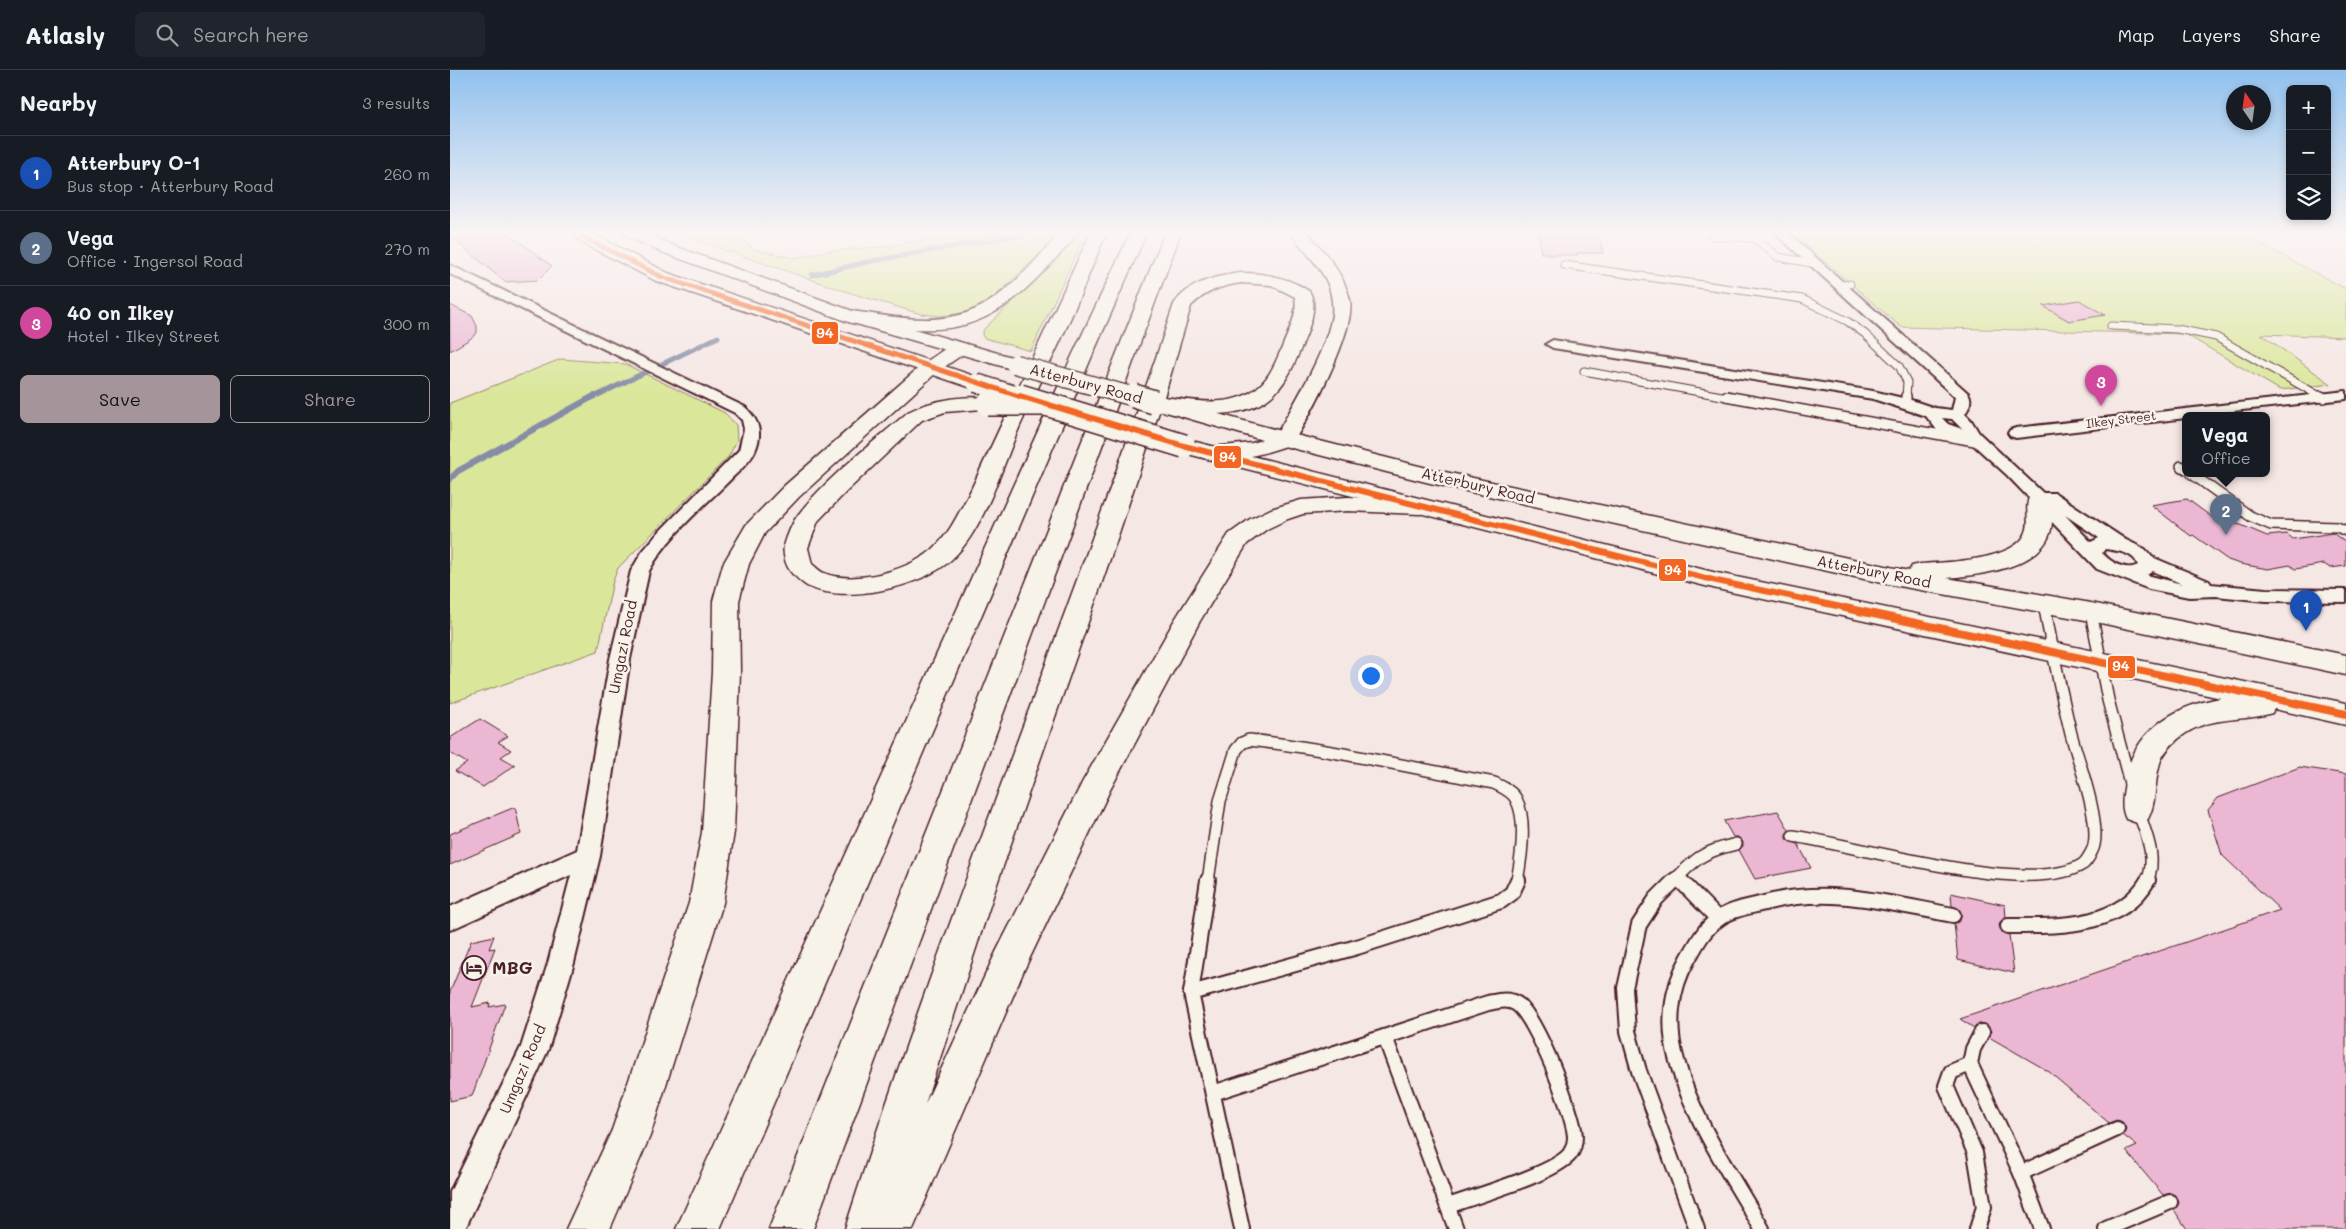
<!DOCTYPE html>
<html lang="en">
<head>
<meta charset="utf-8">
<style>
	body { margin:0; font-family:Mali,sans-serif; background:#20242c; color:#f1f3f6 }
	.controls { position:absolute; right:15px; top:15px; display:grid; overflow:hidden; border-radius:8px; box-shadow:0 2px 8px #0003 }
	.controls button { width:45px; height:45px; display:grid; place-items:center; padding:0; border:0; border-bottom:1px solid #363941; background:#171b24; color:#f1f3f6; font:25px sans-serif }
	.compass { position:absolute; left:1776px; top:15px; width:45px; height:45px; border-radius:50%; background:#171b24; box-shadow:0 2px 8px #0003; rotate:347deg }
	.you { position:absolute; left:920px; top:605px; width:18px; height:18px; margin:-12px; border:4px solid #fff; border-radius:50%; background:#1a73e8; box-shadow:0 0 0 8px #1a73e833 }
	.badge { display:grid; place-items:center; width:32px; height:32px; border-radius:50%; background:#a6949b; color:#fff; font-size:16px; font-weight:700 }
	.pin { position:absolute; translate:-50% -41px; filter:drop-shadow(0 1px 2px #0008) }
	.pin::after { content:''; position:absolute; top:26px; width:18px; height:15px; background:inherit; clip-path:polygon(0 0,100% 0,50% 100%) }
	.popup { position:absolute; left:1732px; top:342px; width:88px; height:65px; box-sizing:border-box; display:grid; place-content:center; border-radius:8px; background:#171b24; filter:drop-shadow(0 1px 4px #0005); font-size:16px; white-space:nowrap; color:#9ea1a6 }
	.popup b { font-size:19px; color:#f1f3f6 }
	.popup::after { content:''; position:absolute; left:50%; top:100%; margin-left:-10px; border:10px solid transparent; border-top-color:#171b24 }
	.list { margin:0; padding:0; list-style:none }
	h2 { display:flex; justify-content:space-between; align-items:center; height:65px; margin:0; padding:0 20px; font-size:21px }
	h2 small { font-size:16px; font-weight:400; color:#9ea1a6 }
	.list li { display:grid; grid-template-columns:32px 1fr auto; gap:15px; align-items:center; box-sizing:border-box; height:75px; padding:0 20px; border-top:1px solid #363941 }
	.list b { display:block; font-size:19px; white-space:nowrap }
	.list p { margin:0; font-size:16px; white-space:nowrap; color:#9ea1a6 }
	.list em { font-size:16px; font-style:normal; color:#9ea1a6 }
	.actions { display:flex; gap:10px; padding:15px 20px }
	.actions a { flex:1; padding:11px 0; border:1px solid #a6949b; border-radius:8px; text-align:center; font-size:18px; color:#a6949b }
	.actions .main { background:#a6949b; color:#111 }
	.icon { flex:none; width:28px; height:28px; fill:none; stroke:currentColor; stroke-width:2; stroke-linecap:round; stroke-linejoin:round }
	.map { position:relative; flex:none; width:1896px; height:1159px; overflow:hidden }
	header { display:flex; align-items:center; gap:30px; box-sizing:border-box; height:70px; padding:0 25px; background:#171b24; border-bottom:1px solid #363941 }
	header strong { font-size:24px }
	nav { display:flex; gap:28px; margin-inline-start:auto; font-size:18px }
	.search { width:350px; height:45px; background:#20242c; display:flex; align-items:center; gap:12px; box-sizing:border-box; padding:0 18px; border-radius:8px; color:#9ea1a6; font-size:19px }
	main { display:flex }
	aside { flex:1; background:#171b24 }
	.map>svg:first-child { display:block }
	.green { fill:#dae79a; stroke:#928362 }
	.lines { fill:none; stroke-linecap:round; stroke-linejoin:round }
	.stream-far1 { stroke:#878ca6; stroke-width:5 }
	.stream { stroke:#878ca6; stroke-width:6 }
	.building { fill:#ebb7d2; stroke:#4a1f2b }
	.lane-far3-casing { stroke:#4a1f2b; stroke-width:9 }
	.lane-far2-casing { stroke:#4a1f2b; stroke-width:12 }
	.lane-far1-casing { stroke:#4a1f2b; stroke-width:14 }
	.lane-casing { stroke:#4a1f2b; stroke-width:18 }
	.street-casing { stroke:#4a1f2b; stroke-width:4 }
	.primary-casing { stroke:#4a1f2b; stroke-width:3 }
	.highway-casing { stroke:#4a1f2b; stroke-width:3 }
	.lane-far3 { stroke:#f7f3e8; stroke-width:7 }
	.lane-far2 { stroke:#f7f3e8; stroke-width:9 }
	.lane-far1 { stroke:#f7f3e8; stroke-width:11 }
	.lane { stroke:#f7f3e8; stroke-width:14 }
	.street { fill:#f7f3e8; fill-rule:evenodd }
	.primary { fill:#f7f3e8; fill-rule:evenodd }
	.highway { fill:#f7f3e8; fill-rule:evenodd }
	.primary-bridge-far1-casing { stroke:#4a1f2b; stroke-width:21; stroke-linecap:butt }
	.primary-bridge-casing { stroke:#4a1f2b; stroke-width:26; stroke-linecap:butt }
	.highway-bridge-casing { stroke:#4a1f2b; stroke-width:26; stroke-linecap:butt }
	.primary-bridge-far1 { stroke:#f7f3e8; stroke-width:18 }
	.primary-bridge { stroke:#f7f3e8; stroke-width:23 }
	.highway-bridge { stroke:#f7f3e8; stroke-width:23 }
	.bus-1-far2-casing { stroke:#f7f3e8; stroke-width:8 }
	.bus-1-far1-casing { stroke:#f7f3e8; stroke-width:9 }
	.bus-1-casing { stroke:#f7f3e8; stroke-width:12 }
	.bus-1-far2 { stroke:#f26522; stroke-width:5 }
	.bus-1-far1 { stroke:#f26522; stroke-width:6 }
	.bus-1 { stroke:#f26522; stroke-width:8 }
	.labels { text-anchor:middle; stroke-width:5; stroke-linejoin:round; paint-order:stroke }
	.far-street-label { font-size:12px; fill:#4a1f2b; stroke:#f7f3e8 }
	.street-label { font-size:15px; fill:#4a1f2b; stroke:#f7f3e8 }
	.near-poi-label { font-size:18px; font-weight:bold; fill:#4a1f2b; stroke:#f7f3e8; text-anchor:start }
	.line-badge { stroke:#f7f3e8; stroke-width:2 }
	.badge-label { font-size:14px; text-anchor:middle; font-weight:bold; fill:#fff }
</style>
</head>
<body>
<header>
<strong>Atlasly</strong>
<div class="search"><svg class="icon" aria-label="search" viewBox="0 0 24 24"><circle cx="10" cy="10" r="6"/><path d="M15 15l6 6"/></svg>Search here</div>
<nav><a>Map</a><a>Layers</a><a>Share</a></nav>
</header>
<main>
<aside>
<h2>Nearby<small>3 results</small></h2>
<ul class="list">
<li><span class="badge" style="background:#1a4fb4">1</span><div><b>Atterbury O-1</b><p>Bus stop · Atterbury Road</p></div><em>260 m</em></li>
<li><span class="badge" style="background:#5c6f8a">2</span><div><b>Vega</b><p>Office · Ingersol Road</p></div><em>270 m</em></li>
<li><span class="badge" style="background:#d1479c">3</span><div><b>40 on Ilkey</b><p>Hotel · Ilkey Street</p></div><em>300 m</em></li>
</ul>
<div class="actions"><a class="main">Save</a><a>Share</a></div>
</aside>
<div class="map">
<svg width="1896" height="1159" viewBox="0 0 1896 1159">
	<rect width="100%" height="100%" fill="#f5e7e4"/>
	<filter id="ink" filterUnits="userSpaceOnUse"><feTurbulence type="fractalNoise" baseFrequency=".02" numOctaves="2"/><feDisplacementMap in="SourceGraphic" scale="10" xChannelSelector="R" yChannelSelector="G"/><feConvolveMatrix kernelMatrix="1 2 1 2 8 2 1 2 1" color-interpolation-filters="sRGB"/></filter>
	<g filter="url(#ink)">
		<g class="green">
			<polygon points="221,162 293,162 290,166 303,179 344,188 378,181 431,177 522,162 613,162 536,235 519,242 491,246 471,244 407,225"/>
			<polygon points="1341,162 1787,162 1896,219 1896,267 1811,264 1881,314 1830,320 1735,264 1451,257"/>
			<polygon points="627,169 633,169 581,281 534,268 532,265 534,259"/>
			<polygon points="111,289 175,294 275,343 286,355 287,370 279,386 168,498 163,511 148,581 0,633 0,333"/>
		</g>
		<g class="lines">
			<g class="stream-far1">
				<polyline points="906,167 921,162"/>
				<polyline points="362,205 417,192 585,162"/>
				<polyline points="142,328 268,267"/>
			</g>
			<polyline class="stream" points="0,409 8,401 144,326"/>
		</g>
		<g class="building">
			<polygon points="0,162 56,162 102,196 88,210 55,212 0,166"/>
			<polygon points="1088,162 1148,162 1153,183 1127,183 1128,185 1098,185 1098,183 1091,183"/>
			<polygon points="1629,230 1655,245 1619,251 1593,236"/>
			<polygon points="0,235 22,246 27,256 27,263 20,269 0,281"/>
			<polygon points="1737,429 1763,448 1791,455 1817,466 1837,464 1843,469 1883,463 1896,473 1896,496 1880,498 1874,494 1845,499 1840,495 1818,499 1790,494 1778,490 1743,465 1741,466 1701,435"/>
			<polygon points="30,649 58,666 48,672 61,680 51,687 65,695 33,717 5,701 17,693 0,683 0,668"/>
			<polygon points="1850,697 1896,704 1896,1159 1737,1159 1724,1140 1729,1133 1726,1125 1721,1123 1713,1125 1676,1081 1687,1076 1673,1065 1676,1059 1672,1052 1667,1050 1659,1053 1598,1001 1539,967 1541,961 1536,955 1531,953 1524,958 1510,949 1830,840 1772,785 1758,740 1768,728"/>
			<polygon points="65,737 71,764 0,795 0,764"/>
			<polygon points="1328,741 1339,760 1336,764 1336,769 1348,774 1361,798 1305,809 1289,780 1293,776 1293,772 1288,767 1283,767 1274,751"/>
			<polygon points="1501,823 1555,835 1556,848 1551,851 1549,856 1553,863 1559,865 1564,903 1508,890 1504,853 1510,850 1511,843 1508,838 1502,836"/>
			<polygon points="44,866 39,879 45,878 22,937 40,933 39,937 55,934 22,1026 0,1031 0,922 21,871"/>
		</g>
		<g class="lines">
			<defs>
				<g id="lane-far3">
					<polyline points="1297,162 1328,187 1367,194"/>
					<polyline points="1262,166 1304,168"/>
					<polyline points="1114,195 1352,229 1397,251 1415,264 1449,296 1457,312 1456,328"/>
					<polyline points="1391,215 1400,214"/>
					<polyline points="1661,256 1727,259 1766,267 1873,328"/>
					<polyline points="1134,301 1283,328"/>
				</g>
				<g id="lane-far2">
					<polyline points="1276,326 1530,372"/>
					<polyline points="1871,326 1874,328"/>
					<polyline points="1456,333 1456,326"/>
					<polyline points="1731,396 1736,399"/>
					<polyline points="1742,404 1800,446 1821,455 1887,457 1896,461"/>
					<polyline points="1594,534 1595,539"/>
				</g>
				<g id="lane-far1">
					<polyline points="1641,542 1658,630 1681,717"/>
					<path d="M1688 740C1695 762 1708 788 1697 811"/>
					<path d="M1343 766C1407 775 1581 828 1633 794 1637 791 1643 780 1644 775 1650 749 1628 690 1621 664 1611 622 1602 580 1595 538"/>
					<polyline points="1227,807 1231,811"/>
					<path d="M758 811 770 731 786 680 792 673 799 670C881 679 962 698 1044 713 1052 717 1062 721 1066 729 1077 749 1071 790 1067 811"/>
					<path d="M1224 811C1247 787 1253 782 1286 774"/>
				</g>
				<g id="lane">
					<polyline points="1225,810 1206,829 1189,855 1175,918 1178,961 1189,1001 1247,1159"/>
					<polyline points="1230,810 1268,849"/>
					<path d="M1558 856C1607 856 1670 859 1698 810"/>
					<polyline points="741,923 792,1159"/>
					<polyline points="741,923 758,810"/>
					<polyline points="741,923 907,877 1051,831 1062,823 1068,810"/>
					<polyline points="1532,962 1523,979 1520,994 1571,1103 1592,1159"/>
					<polyline points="935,967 1006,1159"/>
					<polyline points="1520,994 1501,1002 1496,1016 1525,1083 1534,1137 1527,1159"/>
					<path d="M763 1023 1038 933C1048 931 1058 928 1067 934 1086 947 1123 1042 1125 1066 1125 1073 1124 1078 1120 1084 1104 1104 1025 1126 998 1136"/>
					<polyline points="1571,1103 1667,1059"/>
					<path d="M1312 1159C1282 1106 1243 1051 1227 991 1217 957 1220 920 1238 889 1246 875 1254 859 1267 850 1278 841 1293 838 1306 835 1377 815 1433 832 1503 845"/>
					<polyline points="1656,1159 1720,1132"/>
				</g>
				<g id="street">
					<path d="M1324 162H1337L1518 323C1523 330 1519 338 1515 344L1521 350 1529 363 1593 423H1605L1676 470 1695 479 1702 487 1759 511 1761 514 1816 519 1896 520V532L1816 531 1766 526 1739 527 1699 519 1652 501 1647 499 1557 405 1517 369 1487 360 1476 346 1423 329 1103 278 1096 274 1103 270 1423 321 1461 330 1485 338 1502 340 1505 327ZM1492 348 1502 349 1512 359 1498 354ZM1615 445 1649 468 1641 472ZM1655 479C1668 481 1683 482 1688 495 1675 502 1661 492 1652 483ZM1703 501 1732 514 1697 505Z"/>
					<path d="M0 195 295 337C309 350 313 363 305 381 301 391 288 402 280 410 252 438 218 466 199 501L180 589 150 786 124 893 98 980 15 1159H0V1122L71 977 98 893 121 805 0 860V837L127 780 160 589 181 501 192 482 209 462 289 380 294 359 292 350 285 343 0 204Z"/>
					<polygon points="1896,321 1896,329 1736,346 1736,348 1566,368 1560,366 1558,363 1560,360 1566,358"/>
				</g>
				<g id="primary">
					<polygon points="121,162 139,162 218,203 533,309 536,313 533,317 526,319 519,317 206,211 131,172"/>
					<polygon points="172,162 194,162 224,176 408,243 572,290 575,294 572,298 565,300 396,251 212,182 174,165"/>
					<path d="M706 327 842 364 981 399 1459 501 1462 496 1471 494C1496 492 1566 491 1576 462 1581 450 1573 435 1581 424L1589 422 1597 424C1602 431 1602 441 1602 450 1602 497 1532 505 1497 508L1641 533 1896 585V605L1641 551 1432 513 980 413 826 374 699 337 696 333 699 329Z"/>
					<path d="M734 369 1267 503 1896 633V655L1824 639 1822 643C1789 653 1758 644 1728 669 1720 676 1713 683 1710 693 1704 712 1707 732 1698 749L1687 753 1676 749C1670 737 1673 725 1675 712 1683 661 1723 636 1771 628L1267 519 726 381 723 376 726 371Z"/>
				</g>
				<g id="highway">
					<path d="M611 162H628C616 179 601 194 587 208 525 271 483 262 402 253L396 251 393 247 396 243 402 241C438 246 481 255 516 243 554 230 585 191 611 162Z"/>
					<path d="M641 162H657C642 195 629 230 614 263 600 295 583 326 569 358 552 397 534 460 502 489 473 517 394 535 357 516 352 513 348 509 345 506 337 500 332 485 334 476 337 466 342 453 348 445 375 409 424 372 458 342 480 330 521 323 545 330L548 334 545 338 495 342 472 350 396 422 368 451 358 478 362 494C366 497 370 502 374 503 404 516 465 499 486 476 501 461 509 442 519 424Z"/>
					<polygon points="681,162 697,162 642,286 270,1159 226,1159 622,286"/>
					<polygon points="715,162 731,162 363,1159 319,1159"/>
					<path d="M840 162H857C874 182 894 203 900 230 906 260 860 347 842 374 816 383 780 394 753 388L750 383 753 378 802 373 826 365C844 334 874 284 881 250 884 239 882 223 877 212 868 193 852 179 840 162Z"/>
					<path d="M791 203C816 203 838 207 859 221 868 234 861 252 856 266 848 285 840 308 825 323 796 352 746 344 710 339L668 466 548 811 475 1034 546 882 633 711 724 551 779 464 800 449 821 439 851 430 898 427 970 430 978 432 982 437 978 442 970 444 898 441 853 444 838 449 817 459 797 474 750 551 660 720 575 898 463 1159H395C494 847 621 545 724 234 739 212 766 206 791 203ZM791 213 821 215 845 227C848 244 839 260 833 275 827 289 821 305 810 315 785 339 745 331 714 327L741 236C756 221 771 216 791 213Z"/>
					<polygon points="509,272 516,274 519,278 516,282 487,302 349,427 315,463 299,494 289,531 290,602 284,762 273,833 200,1066 160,1159 116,1159 162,1060 239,833 252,762 262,602 263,531 273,494 296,455 333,417 473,294 502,274"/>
				</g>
			</defs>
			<use href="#lane-far3" class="lane-far3-casing"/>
			<use href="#lane-far2" class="lane-far2-casing"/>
			<use href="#lane-far1" class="lane-far1-casing"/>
			<use href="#lane" class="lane-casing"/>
			<use href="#street" class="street-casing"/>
			<use href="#primary" class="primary-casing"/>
			<use href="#highway" class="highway-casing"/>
			<use href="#lane-far3" class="lane-far3"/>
			<use href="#lane-far2" class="lane-far2"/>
			<use href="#lane-far1" class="lane-far1"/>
			<use href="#lane" class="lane"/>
			<use href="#street" class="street"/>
			<use href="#primary" class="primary"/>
			<use href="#highway" class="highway"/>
			<defs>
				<g id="primary-bridge-far1">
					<polyline points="565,294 688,328"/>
					<polyline points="526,313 574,328"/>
				</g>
				<g id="primary-bridge">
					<polyline points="570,326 734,376"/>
					<polyline points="684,326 704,332"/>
				</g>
				<polyline id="highway-bridge" points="538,334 593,334"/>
			</defs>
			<use href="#primary-bridge-far1" class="primary-bridge-far1-casing"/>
			<use href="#primary-bridge" class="primary-bridge-casing"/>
			<use href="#highway-bridge" class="highway-bridge-casing"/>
			<use href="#primary-bridge-far1" class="primary-bridge-far1"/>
			<use href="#primary-bridge" class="primary-bridge"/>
			<use href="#highway-bridge" class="highway-bridge"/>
			<defs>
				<polyline id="bus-1-far2" points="129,162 137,169 212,207 574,328"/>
				<polyline id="bus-1-far1" points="570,326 734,376 1267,511 1401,539"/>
				<polyline id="bus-1" points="1395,538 1896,644"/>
			</defs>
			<use href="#bus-1-far2" class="bus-1-far2-casing"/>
			<use href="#bus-1-far1" class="bus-1-far1-casing"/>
			<use href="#bus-1" class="bus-1-casing"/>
			<use href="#bus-1-far2" class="bus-1-far2"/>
			<use href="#bus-1-far1" class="bus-1-far1"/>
			<use href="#bus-1" class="bus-1"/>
		</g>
	</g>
	<linearGradient id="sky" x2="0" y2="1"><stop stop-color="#91c1ee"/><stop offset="0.5" stop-color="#faf4f3"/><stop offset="1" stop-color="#faf4f3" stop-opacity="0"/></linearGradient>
	<rect width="1896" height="325" fill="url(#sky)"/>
	<defs>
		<symbol id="hotel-ring" viewBox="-11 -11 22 22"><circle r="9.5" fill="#f7f3e8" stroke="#4a1f2b" stroke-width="1.5"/><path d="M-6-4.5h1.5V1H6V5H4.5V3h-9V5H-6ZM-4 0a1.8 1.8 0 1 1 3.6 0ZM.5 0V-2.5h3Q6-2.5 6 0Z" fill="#4a1f2b"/></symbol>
	</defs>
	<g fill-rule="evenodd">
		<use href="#hotel-ring" x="10" y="884" width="28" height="28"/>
	</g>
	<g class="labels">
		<g class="far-street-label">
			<text transform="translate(1671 350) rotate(-7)" y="4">Ilkey Street</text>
		</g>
		<g class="street-label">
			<text transform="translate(636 314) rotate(15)" y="5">Atterbury Road</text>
			<text transform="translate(1028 416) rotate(13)" y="5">Atterbury Road</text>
			<text transform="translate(1424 502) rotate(11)" y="5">Atterbury Road</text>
			<text transform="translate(173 577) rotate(-79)" y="5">Umgazi Road</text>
			<text transform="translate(73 999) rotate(-67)" y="5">Umgazi Road</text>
		</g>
		<g class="near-poi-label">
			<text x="42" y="904">MBG</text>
		</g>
	</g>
	<g class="line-badge">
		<rect x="361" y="251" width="28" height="24" rx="5" fill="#f26522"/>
		<rect x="763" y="375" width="29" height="24" rx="5" fill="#f26522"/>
		<rect x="1208" y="488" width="29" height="24" rx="5" fill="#f26522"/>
		<rect x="1657" y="585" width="29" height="24" rx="5" fill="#f26522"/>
	</g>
	<g class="badge-label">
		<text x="375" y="268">94</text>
		<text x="778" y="392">94</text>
		<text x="1223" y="505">94</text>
		<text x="1671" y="601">94</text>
	</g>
</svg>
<div class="controls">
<button>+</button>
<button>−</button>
<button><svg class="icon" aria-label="layers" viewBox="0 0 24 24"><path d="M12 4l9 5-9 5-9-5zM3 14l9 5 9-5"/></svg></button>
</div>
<svg class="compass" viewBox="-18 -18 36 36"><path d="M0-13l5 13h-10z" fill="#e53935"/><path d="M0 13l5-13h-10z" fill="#9ea1a6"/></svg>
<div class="you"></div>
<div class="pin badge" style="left:1856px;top:561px;background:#1a4fb4">1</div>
<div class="pin badge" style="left:1776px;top:465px;background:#5c6f8a">2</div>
<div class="popup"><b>Vega</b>Office</div>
<div class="pin badge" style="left:1651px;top:336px;background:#d1479c">3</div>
</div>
</main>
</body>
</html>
